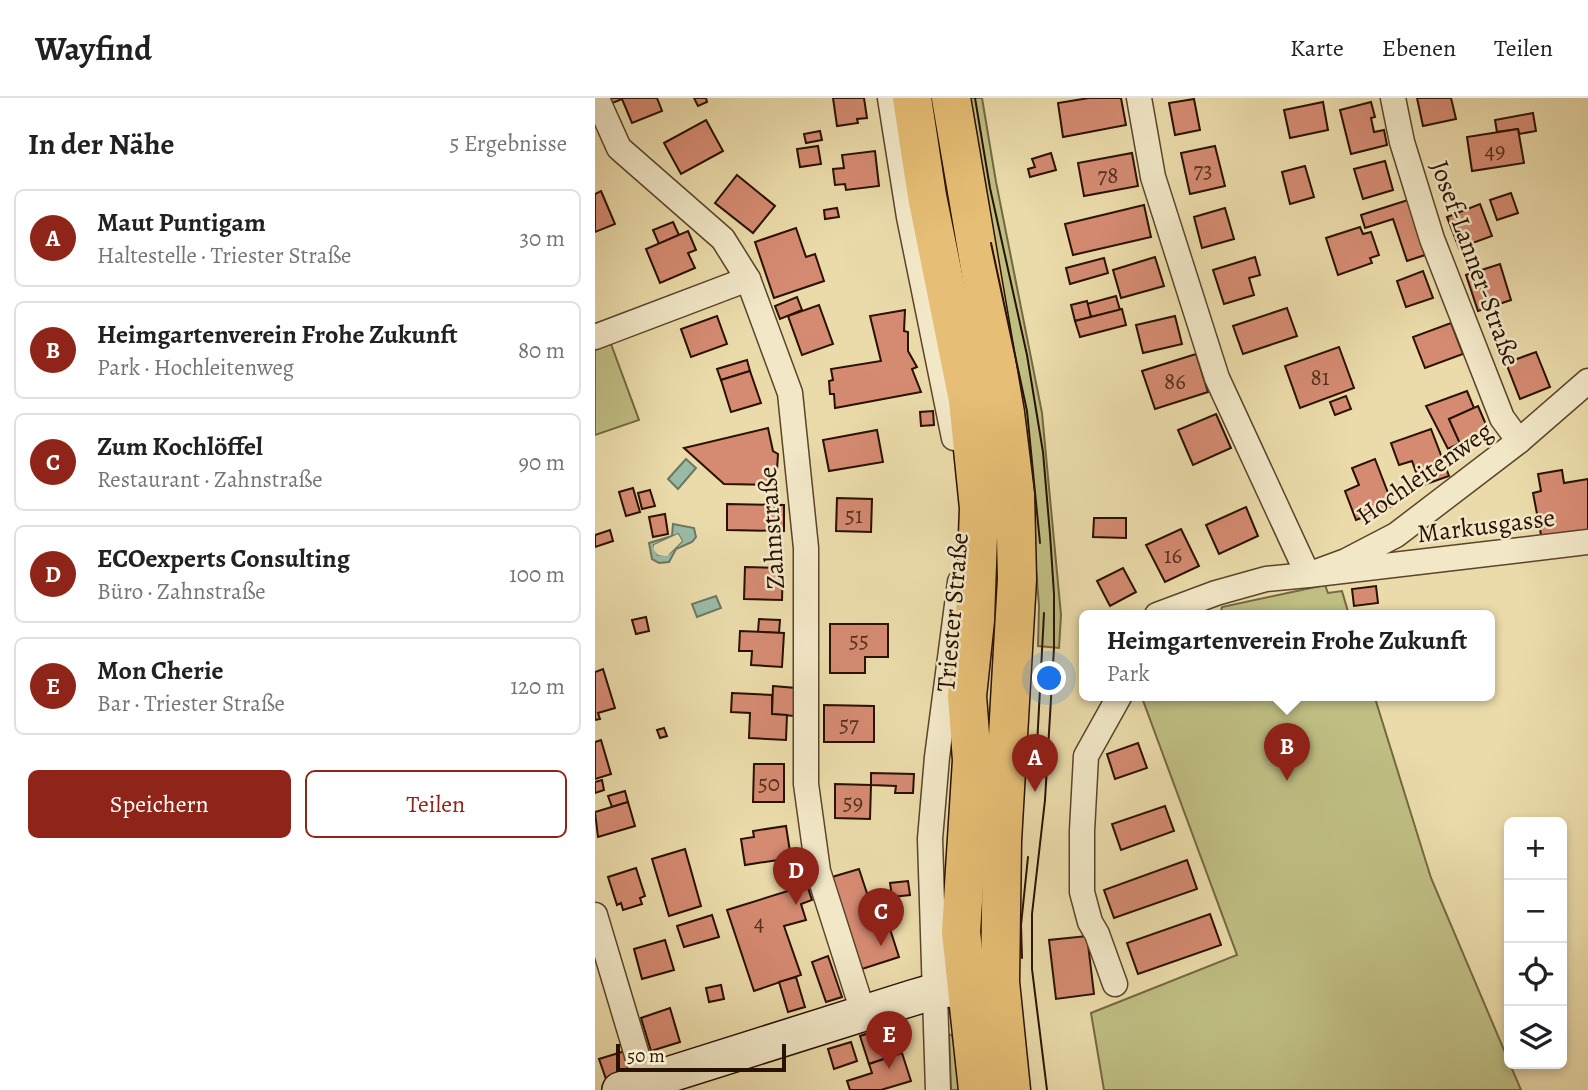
<!DOCTYPE html>
<html lang="de">
<head>
<meta charset="utf-8">
<style>
	body { margin:0; font-family:Alegreya,serif; background:#f2f2f2; color:#202124 }
	.controls { position:absolute; right:21px; bottom:21px; display:grid; overflow:hidden; border-radius:10px; box-shadow:0 4px 10px #0003 }
	.controls button { width:63px; height:63px; display:grid; place-items:center; padding:0; border:0; border-bottom:2px solid #e0e0e0; background:#fff; color:#202124; font:35px sans-serif }
	.scale { position:absolute; left:21px; bottom:18px; width:170px; box-sizing:border-box; padding-left:7px; border:4px solid #291100; border-top:0; font-size:19px; line-height:24px; white-space:nowrap; color:#291100; -webkit-text-stroke:5px #f2e8c8; paint-order:stroke }
	.you { position:absolute; left:455px; top:581px; width:24px; height:24px; margin:-18px; border:5px solid #fff; border-radius:50%; background:#1a73e8; box-shadow:0 0 0 10px #1a73e833 }
	.badge { display:grid; place-items:center; width:46px; height:46px; border-radius:50%; background:#8f2418; color:#fff; font-size:23px; font-weight:700 }
	.pin { position:absolute; translate:-50% -58px; filter:drop-shadow(0 2px 4px #0008) }
	.pin::after { content:''; position:absolute; top:37px; width:24px; height:21px; background:inherit; clip-path:polygon(0 0,100% 0,50% 100%) }
	.popup { position:absolute; left:484px; top:512px; width:416px; height:91px; box-sizing:border-box; display:grid; place-content:center; border-radius:10px; background:#fff; filter:drop-shadow(0 2px 5px #0005); font-size:23px; white-space:nowrap; color:#757577 }
	.popup b { font-size:26px; color:#202124 }
	.popup::after { content:''; position:absolute; left:50%; top:100%; margin-left:-14px; border:14px solid transparent; border-top-color:#fff }
	.list { margin:0; padding:0; list-style:none }
	h2 { display:flex; justify-content:space-between; align-items:center; height:91px; margin:0; padding:0 28px; font-size:30px }
	h2 small { font-size:23px; font-weight:400; color:#757577 }
	.list li { display:grid; grid-template-columns:46px 1fr auto; gap:21px; align-items:center; box-sizing:border-box; height:98px; margin:0 14px 14px; padding:0 14px; border:2px solid #e0e0e0; border-radius:10px }
	.list b { display:block; font-size:26px; white-space:nowrap }
	.list p { margin:0; font-size:23px; white-space:nowrap; color:#757577 }
	.list em { font-size:23px; font-style:normal; color:#757577 }
	.actions { display:flex; gap:14px; padding:21px 28px }
	.actions a { flex:1; padding:16px 0; border:2px solid #8f2418; border-radius:10px; text-align:center; font-size:24px; color:#8f2418 }
	.actions .main { background:#8f2418; color:#fff }
	.icon { flex:none; width:38px; height:38px; fill:none; stroke:currentColor; stroke-width:2; stroke-linecap:round; stroke-linejoin:round }
	.map { position:relative; flex:none; width:993px; height:992px; overflow:hidden }
	header { display:flex; align-items:center; gap:42px; box-sizing:border-box; height:98px; padding:0 35px; background:#fff; border-bottom:2px solid #e0e0e0 }
	header strong { font-size:33px }
	nav { display:flex; gap:38px; margin-inline-start:auto; font-size:24px }
	main { display:flex }
	aside { flex:1; background:#fff }
	.map>svg:first-child { display:block }
	.green { fill:#bfbe83; stroke:#746842; stroke-width:2 }
	.water { fill:#99bba5; stroke:#6c7763; stroke-width:2; fill-rule:evenodd }
	.pier { fill:#ebdbaa }
	.building { fill:#d58b72; stroke:#291100; stroke-width:2 }
	.lines { fill:none; stroke-linecap:round; stroke-linejoin:round }
	.street-casing { stroke:#5a442a; stroke-width:27 }
	.secondary-casing { stroke:#291100; stroke-width:38 }
	.primary-casing { stroke:#291100; stroke-width:41 }
	.street { stroke:#f2e8c8; stroke-width:24 }
	.secondary { stroke:#f2e8c8; stroke-width:35 }
	.primary { stroke:#e6be75; stroke-width:38 }
	.tram { stroke:#291100; stroke-width:2 }
	.labels { text-anchor:middle; stroke-width:5; stroke-linejoin:round; paint-order:stroke }
	.number-label { font-size:23px; fill:#54301c }
	.street-label { font-size:26px; fill:#291100; stroke:#f2e8c8 }
</style>
</head>
<body>
<header>
<strong>Wayfind</strong>
<nav><a>Karte</a><a>Ebenen</a><a>Teilen</a></nav>
</header>
<main>
<aside>
<h2>In der Nähe<small>5 Ergebnisse</small></h2>
<ul class="list">
<li><span class="badge">A</span><div><b>Maut Puntigam</b><p>Haltestelle · Triester Straße</p></div><em>30 m</em></li>
<li><span class="badge">B</span><div><b>Heimgartenverein Frohe Zukunft</b><p>Park · Hochleitenweg</p></div><em>80 m</em></li>
<li><span class="badge">C</span><div><b>Zum Kochlöffel</b><p>Restaurant · Zahnstraße</p></div><em>90 m</em></li>
<li><span class="badge">D</span><div><b>ECOexperts Consulting</b><p>Büro · Zahnstraße</p></div><em>100 m</em></li>
<li><span class="badge">E</span><div><b>Mon Cherie</b><p>Bar · Triester Straße</p></div><em>120 m</em></li>
</ul>
<div class="actions"><a class="main">Speichern</a><a>Teilen</a></div>
</aside>
<div class="map">
<svg width="993" height="992" viewBox="0 0 993 992">
	<rect width="100%" height="100%" fill="#ebdbaa"/>
	<filter id="stains"><feTurbulence type="fractalNoise" baseFrequency=".00286" numOctaves="4"/><feColorMatrix values="0 0 0 0 .2 0 0 0 0 .09 0 0 0 0 .02 0 0 0 .5 -.17"/></filter>
	<radialGradient id="worn" r=".72"><stop offset=".6" stop-color="#630" stop-opacity="0"/><stop offset="1" stop-color="#630" stop-opacity=".3"/></radialGradient>
	<g class="green">
		<polygon points="363,0 387,0 401,84 447,315 466,517 464,550 443,548 444,508 438,434"/>
		<polygon points="16,246 44,322 0,337 0,252"/>
		<polygon points="730,487 733,495 747,493 754,517 625,517 627,509"/>
		<polygon points="546,597 779,597 836,780 926,992 509,992 496,915 642,857"/>
		<polygon points="354,936 362,941 366,992 356,992"/>
	</g>
	<g class="water">
		<polygon points="91,361 101,370 83,391 73,381"/>
		<path d="M78 426 99 430 101 439 97 444 81 451 74 464 64 465 57 461 54 445 77 438ZM83 436 87 443 75 455 63 457 59 447Z"/>
		<polygon points="121,498 126,510 102,519 97,506"/>
	</g>
	<polygon class="pier" points="83,436 87,443 72,458 63,457 59,452 59,447"/>
	<g class="building">
		<polygon points="13,0 62,0 67,13 37,25 27,1 15,6"/>
		<polygon points="99,0 111,0 112,4 103,8"/>
		<polygon points="238,0 269,0 272,20 262,21 263,25 242,28"/>
		<polygon points="494,0 526,0 531,27 468,39 463,5"/>
		<polygon points="822,0 856,0 861,21 828,28"/>
		<polygon points="599,1 605,32 580,37 574,5"/>
		<polygon points="728,4 733,32 695,40 689,12"/>
		<polygon points="776,4 780,19 776,20 779,34 789,32 792,47 756,56 745,12"/>
		<polygon points="938,15 941,33 924,36 923,31 902,34 900,22"/>
		<polygon points="111,22 128,53 86,76 69,45"/>
		<polygon points="923,31 929,65 877,73 872,39"/>
		<polygon points="225,33 227,42 211,45 209,36"/>
		<polygon points="223,48 226,66 205,69 202,51"/>
		<polygon points="620,48 630,88 595,96 586,55"/>
		<polygon points="280,53 284,88 251,92 250,86 240,87 238,71 249,70 247,57"/>
		<polygon points="456,55 461,72 435,79 433,71 440,69 437,61"/>
		<polygon points="537,55 543,88 489,98 483,65"/>
		<polygon points="790,63 798,92 768,101 759,71"/>
		<polygon points="710,68 719,99 695,106 687,74"/>
		<polygon points="142,77 180,108 158,135 120,105"/>
		<polygon points="6,93 20,126 0,134 0,96"/>
		<polygon points="916,95 923,115 902,122 895,102"/>
		<polygon points="813,102 830,157 812,163 798,121 770,130 766,117"/>
		<polygon points="885,106 897,138 864,150 852,119"/>
		<polygon points="549,107 556,139 478,157 470,126"/>
		<polygon points="242,110 244,119 230,121 229,112"/>
		<polygon points="630,110 639,141 607,150 599,119"/>
		<polygon points="78,124 84,137 64,146 58,132"/>
		<polygon points="765,129 768,136 776,134 784,157 775,160 777,165 743,177 731,140"/>
		<polygon points="201,130 211,159 220,156 229,183 179,200 160,144"/>
		<polygon points="93,133 101,152 93,155 100,170 65,185 51,151"/>
		<polygon points="560,159 569,188 526,200 518,172"/>
		<polygon points="660,159 665,177 654,180 659,197 629,206 618,172"/>
		<polygon points="509,160 513,175 475,186 471,170"/>
		<polygon points="905,166 916,202 883,213 871,177"/>
		<polygon points="828,173 838,200 811,209 802,183"/>
		<polygon points="521,198 525,212 496,219 492,206"/>
		<polygon points="202,199 207,212 185,221 180,208"/>
		<polygon points="492,203 496,219 480,223 476,207"/>
		<polygon points="224,207 238,246 207,257 193,218"/>
		<polygon points="692,210 702,238 648,256 638,228"/>
		<polygon points="527,211 531,227 485,239 480,223"/>
		<polygon points="310,212 309,233 313,234 313,253 322,269 317,271 326,294 240,310 239,296 235,296 234,283 238,282 236,271 286,263 275,218"/>
		<polygon points="122,218 132,246 96,259 86,231"/>
		<polygon points="580,218 587,246 548,255 541,227"/>
		<polygon points="856,225 868,256 830,270 818,239"/>
		<polygon points="744,249 759,290 705,310 690,268"/>
		<polygon points="941,254 955,289 925,301 911,265"/>
		<polygon points="601,256 613,294 560,311 547,273"/>
		<polygon points="152,262 155,273 126,282 122,271"/>
		<polygon points="155,273 166,305 136,314 126,282"/>
		<polygon points="872,293 879,310 854,321 865,345 853,351 831,308"/>
		<polygon points="751,298 756,311 740,317 735,304"/>
		<polygon points="883,308 895,336 866,348 854,321"/>
		<polygon points="338,313 339,327 326,328 325,314"/>
		<polygon points="621,316 636,350 598,367 583,332"/>
		<polygon points="173,330 178,353 183,356 182,372 178,373 182,387 129,386 89,350"/>
		<polygon points="836,331 854,378 826,388 817,363 804,367 796,345"/>
		<polygon points="282,332 288,364 234,373 228,342"/>
		<polygon points="780,361 798,408 761,422 750,393 764,387 757,370"/>
		<polygon points="967,372 969,385 993,381 993,434 947,442 938,395 946,393 943,376"/>
		<polygon points="38,390 45,414 31,418 24,394"/>
		<polygon points="55,392 60,408 47,411 43,395"/>
		<polygon points="242,400 277,401 276,434 241,433"/>
		<polygon points="132,406 189,407 189,433 132,432"/>
		<polygon points="651,409 663,438 624,456 611,427"/>
		<polygon points="70,416 73,436 58,439 54,419"/>
		<polygon points="499,420 531,420 531,440 498,439"/>
		<polygon points="586,431 604,468 570,484 551,447"/>
		<polygon points="15,432 18,443 0,449 0,437"/>
		<polygon points="150,469 188,470 187,502 149,501"/>
		<polygon points="528,470 541,494 515,508 502,483"/>
		<polygon points="781,488 783,505 759,508 757,491"/>
		<polygon points="51,519 54,533 41,536 37,522"/>
		<polygon points="164,521 185,522 184,535 163,534"/>
		<polygon points="235,526 293,526 293,559 270,559 270,575 235,575"/>
		<polygon points="145,533 189,535 187,569 156,567 157,553 144,553"/>
		<polygon points="8,571 20,610 3,615 5,621 0,622 0,574"/>
		<polygon points="178,588 201,590 199,618 177,616"/>
		<polygon points="137,595 177,597 177,616 192,617 191,642 154,640 155,615 136,614"/>
		<polygon points="229,607 279,608 279,644 229,644"/>
		<polygon points="69,630 72,638 65,640 62,632"/>
		<polygon points="6,642 16,676 0,681 0,644"/>
		<polygon points="543,645 552,670 520,681 512,656"/>
		<polygon points="159,666 189,666 189,704 158,704"/>
		<polygon points="276,675 319,676 318,695 300,695 301,688 276,687"/>
		<polygon points="7,682 9,692 0,695 0,684"/>
		<polygon points="240,686 276,687 275,721 240,720"/>
		<polygon points="30,693 33,704 17,709 13,698"/>
		<polygon points="33,704 40,728 3,739 0,714"/>
		<polygon points="570,708 579,733 526,752 517,726"/>
		<polygon points="191,728 196,760 150,767 146,741 159,739 158,733"/>
		<polygon points="90,751 106,808 74,818 57,761"/>
		<polygon points="592,762 602,791 519,820 509,792"/>
		<polygon points="41,770 50,798 45,800 47,806 28,812 26,805 22,807 13,779"/>
		<polygon points="264,771 285,835 295,831 304,859 267,871 237,779"/>
		<polygon points="313,783 315,797 297,799 295,785"/>
		<polygon points="212,787 217,802 206,806 211,822 189,828 206,877 159,893 132,812"/>
		<polygon points="615,816 626,847 543,876 532,845"/>
		<polygon points="117,817 124,839 89,849 82,828"/>
		<polygon points="492,838 499,896 461,901 454,842"/>
		<polygon points="70,842 79,872 47,881 39,851"/>
		<polygon points="233,858 247,899 231,904 217,864"/>
		<polygon points="201,879 210,909 193,914 184,884"/>
		<polygon points="126,887 129,901 114,904 111,890"/>
		<polygon points="75,910 85,944 56,953 46,920"/>
		<polygon points="298,927 307,955 274,966 265,938"/>
		<polygon points="256,944 262,963 239,971 233,951"/>
		<polygon points="30,953 36,974 11,981 4,961"/>
		<polygon points="307,955 316,983 286,992 255,992 252,983 277,975 274,966"/>
	</g>
	<g class="lines">
		<defs>
			<g id="street">
				<polyline points="295,0 314,119 359,340"/>
				<polyline points="544,0 558,79 622,280 713,477 993,444"/>
				<polyline points="798,0 807,44 837,141 907,320 924,343"/>
				<polyline points="2,1 24,50 128,141 153,181 195,295 211,450 211,686 223,773 268,914"/>
				<polyline points="0,239 153,181"/>
				<polyline points="562,517 621,495 671,481 713,477 751,463 801,437 924,343 993,283"/>
				<polyline points="0,817 50,984"/>
				<polyline points="520,886 502,836 495,824 487,794 487,733 491,658 525,597"/>
				<polyline points="343,992 335,741 342,659 365,484"/>
			</g>
			<polyline id="secondary" points="25,992 317,900 341,893 401,885"/>
			<g id="primary">
				<polyline points="317,0 332,98 373,302 384,410 380,522 372,598 377,662 366,834 383,992"/>
				<polyline points="356,0 410,315 420,396 422,481 407,743 405,884 416,992"/>
			</g>
		</defs>
		<use href="#street" class="street-casing"/>
		<use href="#secondary" class="secondary-casing"/>
		<use href="#primary" class="primary-casing"/>
		<use href="#street" class="street"/>
		<use href="#secondary" class="secondary"/>
		<use href="#primary" class="primary"/>
		<g class="tram">
			<polyline points="380,0 395,90 432,257 448,354 455,436 459,496 459,550 450,702 437,816 437,871 452,992"/>
			<polyline points="396,145 432,313 445,445"/>
			<polyline points="440,686 449,515"/>
			<polyline points="427,860 426,827 433,759"/>
		</g>
	</g>
	<g class="labels">
		<g class="number-label">
			<text x="900" y="60">49</text>
			<text x="608" y="80">73</text>
			<text x="513" y="85">78</text>
			<text x="725" y="287">81</text>
			<text x="580" y="291">86</text>
			<text x="259" y="425">51</text>
			<text x="578" y="465">16</text>
			<text x="264" y="550">55</text>
			<text x="254" y="634">57</text>
			<text x="174" y="693">50</text>
			<text x="258" y="712">59</text>
			<text x="164" y="832">4</text>
		</g>
		<g class="street-label">
			<text transform="translate(881 165) rotate(70)" y="9">Josef-Lanner-Straße</text>
			<text transform="translate(829 375) rotate(-35)" y="9">Hochleitenweg</text>
			<text transform="translate(891 427) rotate(-7)" y="9">Markusgasse</text>
			<text transform="translate(176 430) rotate(-94)" y="9">Zahnstraße</text>
			<text transform="translate(357 514) rotate(-85)" y="9">Triester Straße</text>
		</g>
	</g>
	<rect width="100%" height="100%" filter="url(#stains)"/>
	<rect width="100%" height="100%" fill="url(#worn)"/>
</svg>
<div class="controls">
<button>+</button>
<button>−</button>
<button><svg class="icon" aria-label="locate" viewBox="0 0 24 24"><circle cx="12" cy="12" r="6"/><path d="M12 2v4M12 18v4M2 12h4M18 12h4"/></svg></button>
<button><svg class="icon" aria-label="layers" viewBox="0 0 24 24"><path d="M12 4l9 5-9 5-9-5zM3 14l9 5 9-5"/></svg></button>
</div>
<div class="scale">50 m</div>
<div class="you"></div>
<div class="pin badge" style="left:440px;top:694px">A</div>
<div class="pin badge" style="left:692px;top:683px">B</div>
<div class="popup"><b>Heimgartenverein Frohe Zukunft</b>Park</div>
<div class="pin badge" style="left:286px;top:848px">C</div>
<div class="pin badge" style="left:201px;top:807px">D</div>
<div class="pin badge" style="left:294px;top:971px">E</div>
</div>
</main>
</body>
</html>
